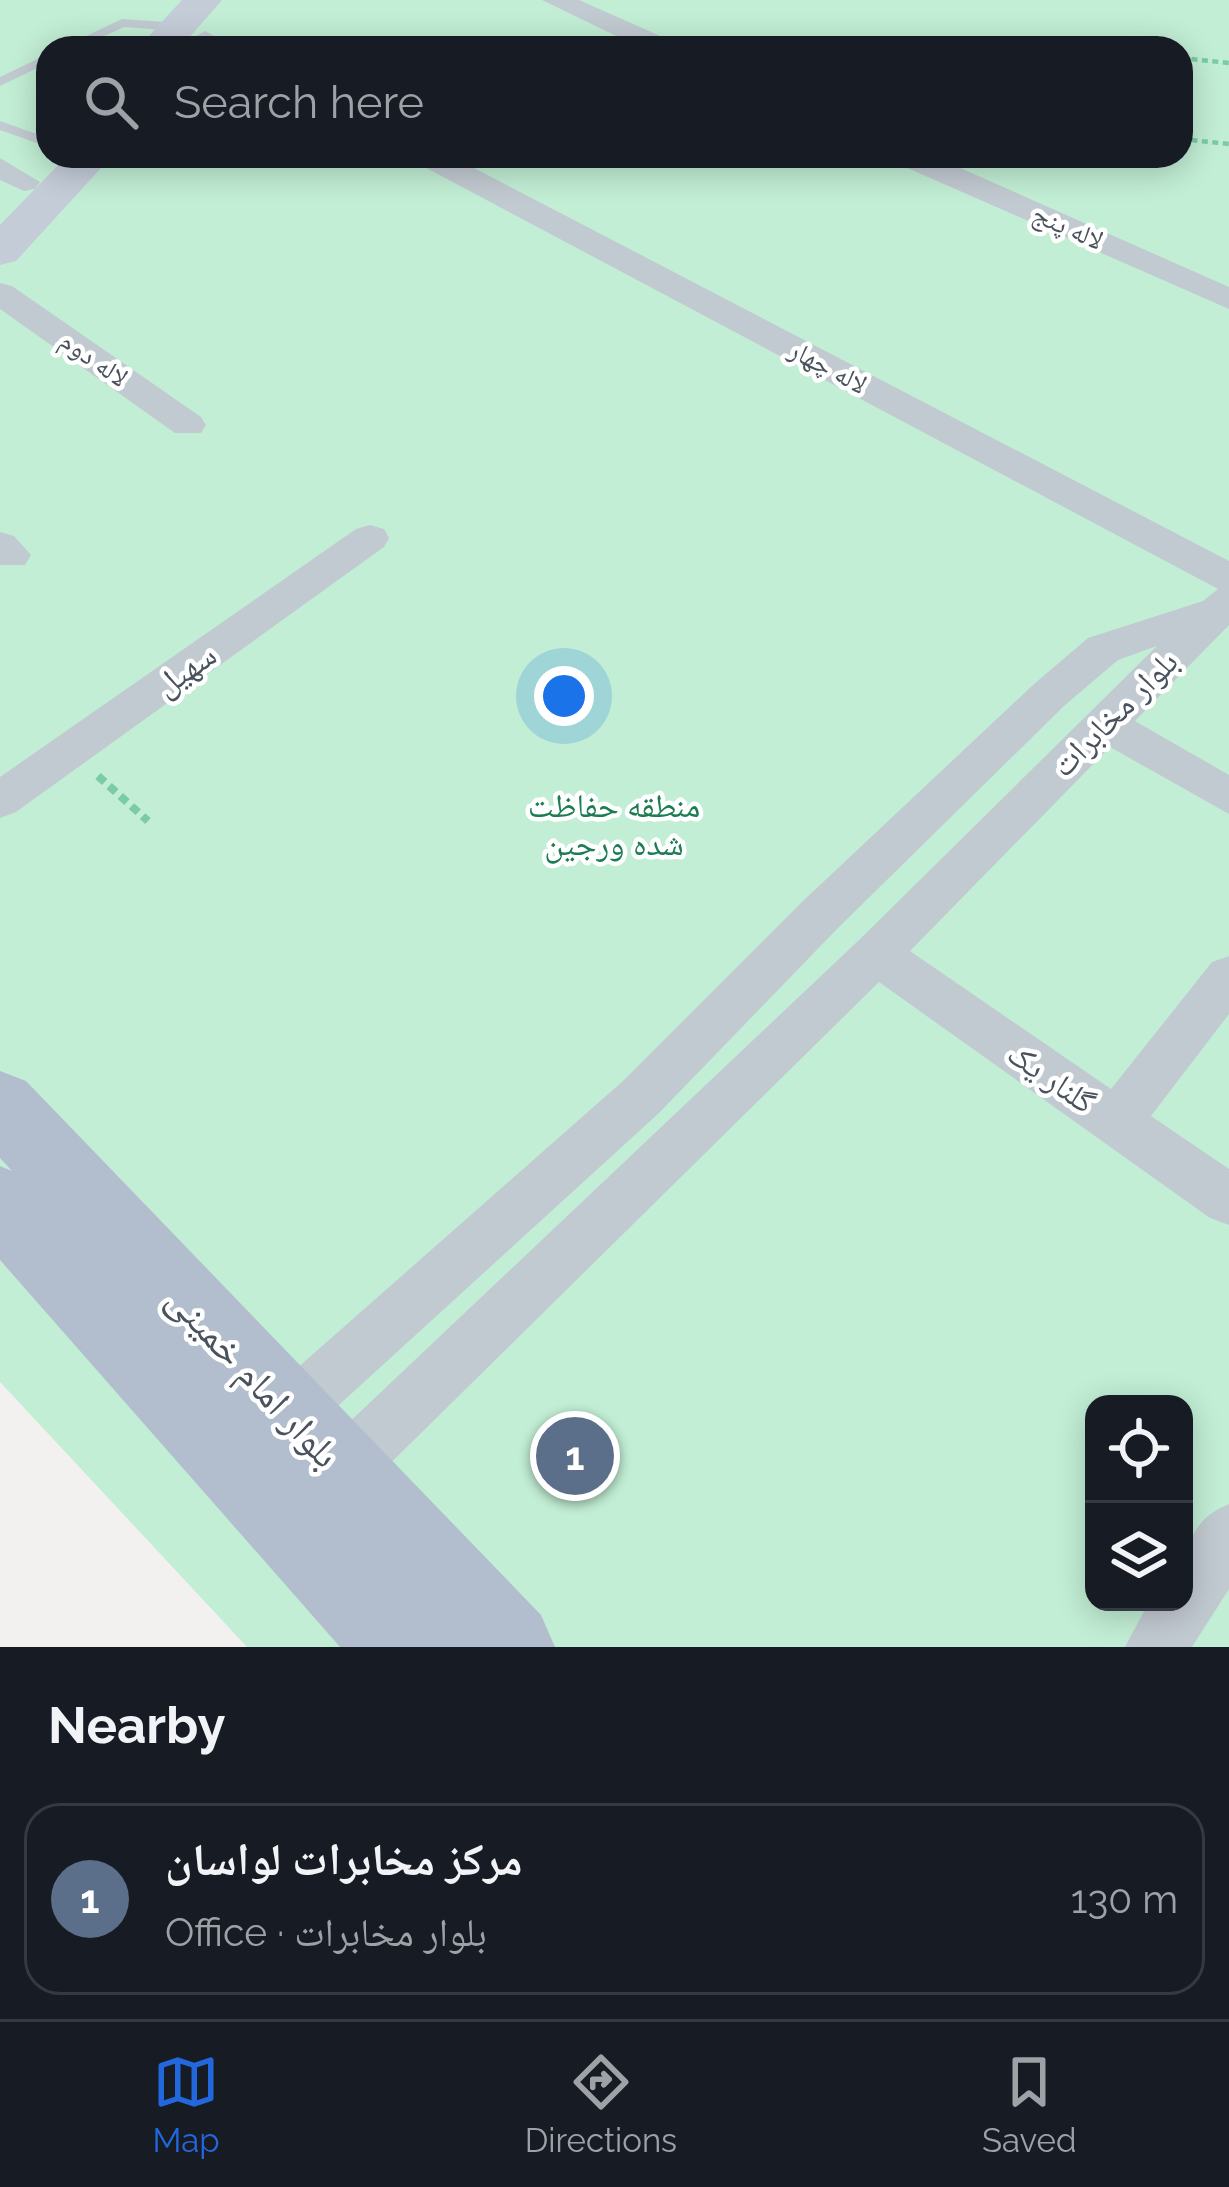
<!DOCTYPE html>
<html lang="en">
<head>
<meta charset="utf-8">
<style>
	body { margin:0; font-family:Raleway,"Noto Naskh Arabic",sans-serif; background:#20242c; color:#f1f3f6 }
	.controls { position:absolute; right:36px; bottom:36px; display:grid; overflow:hidden; border-radius:24px; box-shadow:0 6px 30px #0003 }
	.controls button { width:108px; height:108px; display:grid; place-items:center; padding:0; border:0; border-bottom:3px solid #363941; background:#171b24; color:#f1f3f6; font:60px sans-serif }
	.you { position:absolute; left:564px; top:696px; width:42px; height:42px; margin:-30px; border:9px solid #fff; border-radius:50%; background:#1a73e8; box-shadow:0 0 0 18px #1a73e833 }
	.badge { display:grid; place-items:center; width:78px; height:78px; border-radius:50%; background:#2267dc; color:#fff; font-size:39px; font-weight:700 }
	.pin { position:absolute; translate:-50% -50%; border:6px solid #fff; box-shadow:0 3px 12px #0006 }
	.list { margin:0; padding:0; list-style:none }
	h2 { display:flex; justify-content:space-between; align-items:center; height:156px; margin:0; padding:0 48px; font-size:51px }
	h2 small { font-size:39px; font-weight:400; color:#9ea1a6 }
	.list li { display:grid; grid-template-columns:78px 1fr auto; gap:36px; align-items:center; box-sizing:border-box; height:192px; margin:0 24px 24px; padding:0 24px; border:3px solid #363941; border-radius:36px }
	.list b { display:block; font-size:45px; white-space:nowrap }
	.list p { margin:0; font-size:39px; white-space:nowrap; color:#9ea1a6 }
	.list em { font-size:39px; font-style:normal; color:#9ea1a6 }
	.icon { flex:none; width:66px; height:66px; fill:none; stroke:currentColor; stroke-width:2; stroke-linecap:round; stroke-linejoin:round }
	.map { position:relative; flex:none; width:1229px; height:1647px; overflow:hidden }
	.search { position:absolute; background:#171b24; box-shadow:0 6px 30px #0003; left:36px; right:36px; top:36px; height:132px; display:flex; align-items:center; gap:30px; box-sizing:border-box; padding:0 42px; border-radius:36px; color:#9ea1a6; font-size:45px }
	.sheet { height:372px; background:#171b24 }
	nav { display:flex; justify-content:space-around; align-items:center; box-sizing:border-box; height:168px; border-top:3px solid #363941; background:#171b24; font-size:33px; color:#9ea1a6 }
	nav a { display:grid; justify-items:center; gap:6px }
	nav .on { color:#2267dc }
	.map>svg:first-child { display:block }
	.green { fill:#c2eed5; fill-rule:evenodd }
	.lines { fill:none; stroke-linecap:round; stroke-linejoin:round }
	.path-far1 { stroke:#7bcaa8; stroke-width:4.5; stroke-dasharray:6 4.5; stroke-linecap:butt }
	.path { stroke:#7bcaa8; stroke-width:8; stroke-dasharray:9 6; stroke-linecap:butt }
	.lane { fill:#c2cad1; fill-rule:evenodd }
	.street { fill:#c2cad1; fill-rule:evenodd }
	.secondary { fill:#c4ccd8; fill-rule:evenodd }
	.primary { fill:#b2bece; fill-rule:evenodd }
	.labels { text-anchor:middle; stroke-width:9; stroke-linejoin:round; paint-order:stroke }
	.far-street-label { font-size:27px; fill:#49525d; stroke:#fff }
	.street-label { font-size:33px; fill:#49525d; stroke:#fff }
	.park-label { font-size:33px; fill:#1c7c52; stroke:#fff }
	.near-street-label { font-size:39px; fill:#49525d; stroke:#fff }
</style>
</head>
<body>
<div class="map">
<svg width="1229" height="1647" viewBox="0 0 1229 1647">
	<rect width="100%" height="100%" fill="#f3f1f0"/>
	<path class="green" d="M0 0H1229V1647H247L0 1382ZM48 48H1181V156H48ZM1094 1404H1184V1602H1094Z"/>
	<g class="lines">
		<g class="path-far1">
			<polyline points="1066,42 1107,48"/>
			<polyline points="1181,58 1229,63"/>
			<polyline points="1181,139 1229,144"/>
		</g>
		<polyline class="path" points="98,776 148,821"/>
		<g class="lane">
			<polygon points="122,19 179,23 186,27 179,31 124,27 79,48 61,48"/>
			<polygon points="48,54 48,63 0,86 0,77"/>
			<polygon points="0,121 48,138 48,147 0,130"/>
		</g>
		<g class="street">
			<polygon points="542,0 579,0 674,42 678,48 641,48"/>
			<polygon points="205,31 236,48 195,45 191,39"/>
			<polygon points="413,156 451,156 1229,561 1229,625 1135,721 1229,775 1229,814 1110,747 910,951 1111,1089 1212,962 1229,956 1229,1014 1151,1116 1229,1169 1229,1225 1210,1218 879,982 348,1505 327,1514 306,1505 297,1484 306,1463 859,940 1157,646 1118,660 1064,706 837,929 659,1113 294,1446 274,1455 254,1446 245,1426 254,1406 623,1081 803,901 1034,684 1088,638 1203,601 1218,589 417,163"/>
			<polygon points="892,156 933,156 1229,287 1229,309 896,163"/>
			<polygon points="0,158 40,182 35,189 24,191 0,180"/>
			<polygon points="0,283 12,286 201,417 206,425 201,433 175,433 0,309"/>
			<polygon points="370,525 384,529 389,538 384,547 16,812 0,818 0,777 356,529"/>
			<polygon points="0,532 14,536 31,555 25,565 0,565"/>
			<path d="M1229 1504V1589L1192 1647H1125L1149 1602H1184C1184 1559 1184 1522 1229 1504Z"/>
		</g>
		<g class="secondary">
			<polygon points="182,0 222,0 180,48 138,48"/>
			<polygon points="67,156 112,156 16,261 0,265 0,225"/>
		</g>
		<polygon class="primary" points="0,1071 26,1081 541,1615 555,1647 340,1647 0,1260 0,1166 12,1171 0,1158"/>
	</g>
	<g class="labels">
		<g class="far-street-label">
			<text transform="translate(1068 227) rotate(24)" y="9">لاله پنج</text>
			<text transform="translate(94 359) rotate(35)" y="9">لاله دوم</text>
			<text transform="translate(828 367) rotate(28)" y="9">لاله چهار</text>
		</g>
		<g class="street-label">
			<text transform="translate(185 669) rotate(-35)" y="12">سهیل</text>
			<text transform="translate(1114 713) rotate(-45)" y="12">بلوار مخابرات</text>
			<text transform="translate(1052 1077) rotate(35)" y="12">گلنار یک</text>
		</g>
		<g class="park-label">
			<text x="614" y="817">منطقه حفاظت<tspan x="614" dy="38">شده ورجین</tspan></text>
		</g>
		<g class="near-street-label">
			<text transform="translate(254 1376) rotate(47)" y="14">بلوار امام خمینی</text>
		</g>
	</g>
</svg>
<div class="controls">
<button><svg class="icon" aria-label="locate" viewBox="0 0 24 24"><circle cx="12" cy="12" r="6"/><path d="M12 2v4M12 18v4M2 12h4M18 12h4"/></svg></button>
<button><svg class="icon" aria-label="layers" viewBox="0 0 24 24"><path d="M12 4l9 5-9 5-9-5zM3 14l9 5 9-5"/></svg></button>
</div>
<div class="you"></div>
<div class="pin badge" style="left:575px;top:1456px;background:#5c6f8a">1</div>
<div class="search"><svg class="icon" aria-label="search" viewBox="0 0 24 24"><circle cx="10" cy="10" r="6"/><path d="M15 15l6 6"/></svg>Search here</div>
</div>
<section class="sheet">
<h2>Nearby<small></small></h2>
<ul class="list">
<li><span class="badge" style="background:#5c6f8a">1</span><div><b>مرکز مخابرات لواسان</b><p>Office · بلوار مخابرات</p></div><em>130 m</em></li>
</ul>
</section>
<nav>
<a class="on"><svg class="icon" aria-label="map" viewBox="0 0 24 24"><path d="M3 6l6-2 6 2 6-2v14l-6 2-6-2-6 2zM9 4v14M15 6v14"/></svg>Map</a>
<a><svg class="icon" aria-label="directions" viewBox="0 0 24 24"><path d="M12 3l9 9-9 9-9-9zM9 14v-3h6M13 9l2 2-2 2"/></svg>Directions</a>
<a><svg class="icon" aria-label="saved" viewBox="0 0 24 24"><path d="M7 4h10v16l-5-4-5 4z"/></svg>Saved</a>
</nav>
</body>
</html>
